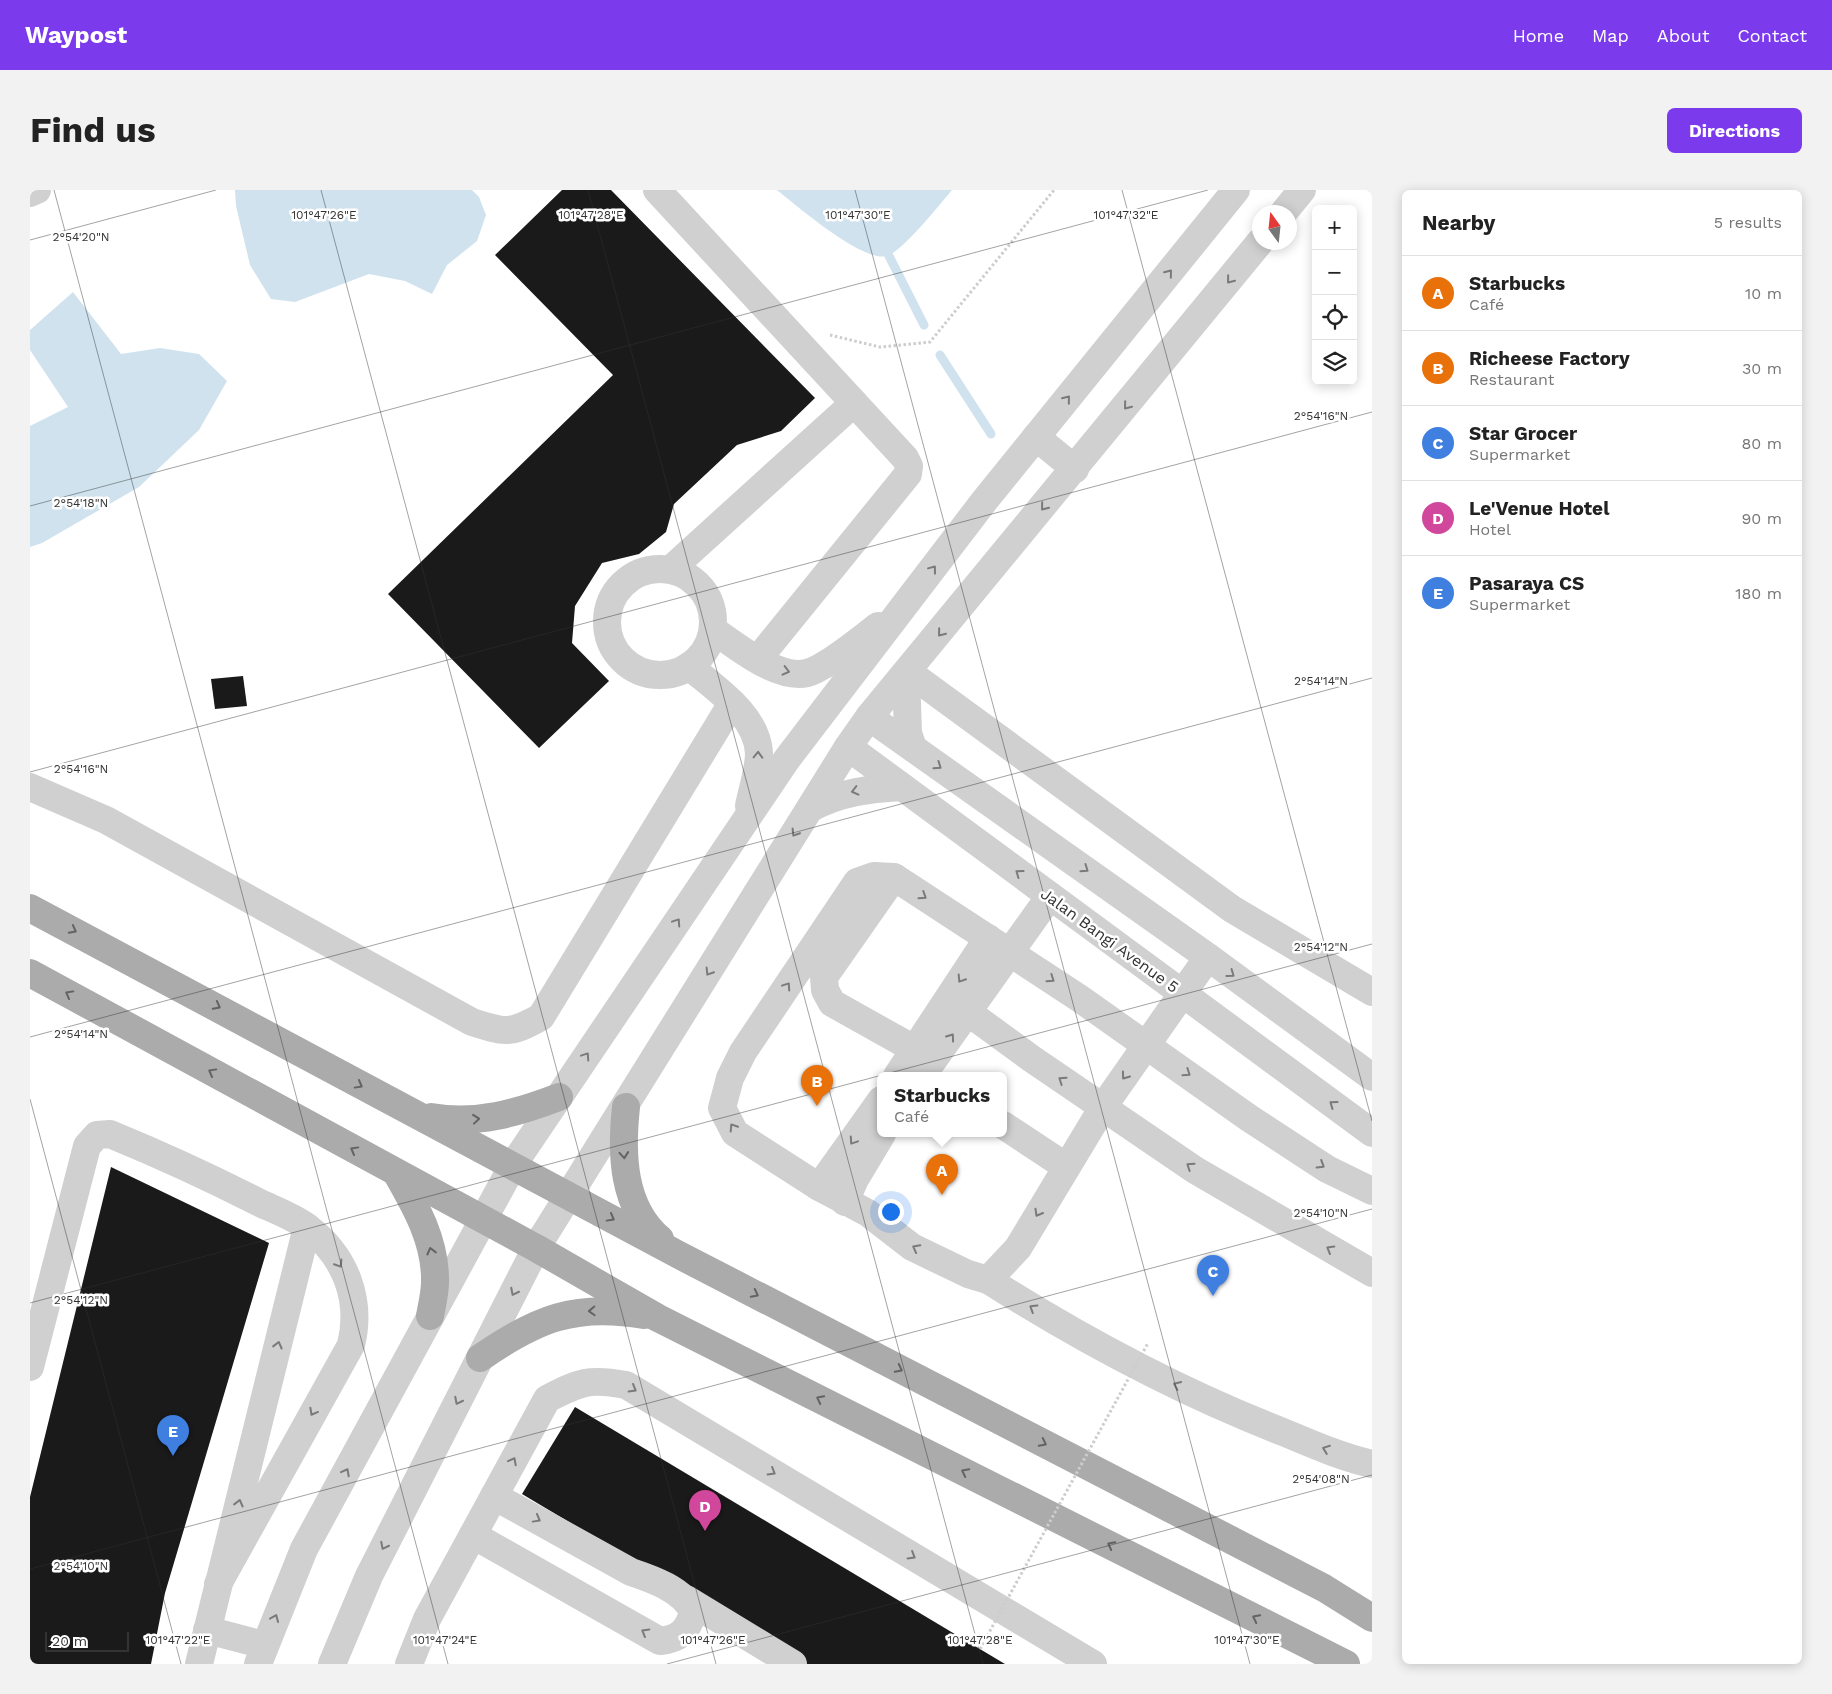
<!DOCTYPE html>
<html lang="en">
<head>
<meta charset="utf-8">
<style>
	body { margin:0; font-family:"Work Sans",sans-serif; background:#f2f2f2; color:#222 }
	.controls { position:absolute; right:15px; top:15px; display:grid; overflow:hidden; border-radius:8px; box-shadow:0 2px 12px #0003 }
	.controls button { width:45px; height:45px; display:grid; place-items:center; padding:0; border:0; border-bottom:1px solid #e0e0e0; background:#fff; color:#222; font:25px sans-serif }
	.compass { position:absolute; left:1222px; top:15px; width:45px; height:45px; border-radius:50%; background:#fff; box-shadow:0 2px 12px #0003; rotate:345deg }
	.scale { position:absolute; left:15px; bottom:12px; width:84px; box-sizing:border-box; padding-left:5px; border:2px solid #333; border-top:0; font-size:14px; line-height:18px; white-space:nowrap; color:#333; -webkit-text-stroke:4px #fff; paint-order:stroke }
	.you { position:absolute; left:860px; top:1021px; width:18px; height:18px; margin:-12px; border:4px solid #fff; border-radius:50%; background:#1a73e8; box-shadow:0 0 0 8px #1a73e833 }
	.badge { display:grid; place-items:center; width:32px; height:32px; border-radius:50%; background:#7c3aed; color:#fff; font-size:16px; font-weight:700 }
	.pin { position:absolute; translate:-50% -41px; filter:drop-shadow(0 1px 2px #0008) }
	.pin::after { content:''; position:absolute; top:26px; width:18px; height:15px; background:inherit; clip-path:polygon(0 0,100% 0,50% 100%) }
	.popup { position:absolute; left:847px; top:882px; width:130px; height:65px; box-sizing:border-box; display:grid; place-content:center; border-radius:8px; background:#fff; filter:drop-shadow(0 1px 4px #0005); font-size:16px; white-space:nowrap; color:#767676 }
	.popup b { font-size:19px; color:#222 }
	.popup::after { content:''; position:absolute; left:50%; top:100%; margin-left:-10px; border:10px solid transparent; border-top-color:#fff }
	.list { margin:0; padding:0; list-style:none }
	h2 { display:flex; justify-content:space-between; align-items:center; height:65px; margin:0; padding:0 20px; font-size:21px }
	h2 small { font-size:16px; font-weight:400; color:#767676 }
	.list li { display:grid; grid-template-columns:32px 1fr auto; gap:15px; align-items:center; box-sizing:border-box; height:75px; padding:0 20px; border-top:1px solid #e0e0e0 }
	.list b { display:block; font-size:19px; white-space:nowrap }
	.list p { margin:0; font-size:16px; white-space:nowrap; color:#767676 }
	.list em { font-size:16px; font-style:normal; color:#767676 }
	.icon { flex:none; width:28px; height:28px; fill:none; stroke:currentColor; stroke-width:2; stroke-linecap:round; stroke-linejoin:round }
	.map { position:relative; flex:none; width:1342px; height:1474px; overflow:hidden; border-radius:8px }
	header { display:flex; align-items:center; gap:30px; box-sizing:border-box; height:70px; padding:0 25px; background:#7c3aed; color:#fff }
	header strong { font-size:24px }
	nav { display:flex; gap:28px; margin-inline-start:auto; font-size:18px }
	.intro { display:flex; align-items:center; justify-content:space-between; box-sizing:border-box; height:120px; padding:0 30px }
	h1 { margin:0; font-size:35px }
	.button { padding:12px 22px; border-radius:8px; background:#7c3aed; color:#fff; font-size:18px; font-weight:700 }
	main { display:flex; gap:30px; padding:0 30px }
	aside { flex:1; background:#fff; border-radius:8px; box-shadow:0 2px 12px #0003 }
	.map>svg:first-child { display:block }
	.water { fill:#cfe2ee }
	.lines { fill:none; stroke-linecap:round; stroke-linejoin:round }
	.stream { stroke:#cfe2ee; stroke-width:9 }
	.building { fill:#1a1a1a }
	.path { stroke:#cdcdcd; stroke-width:3; stroke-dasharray:2.5 2.5; stroke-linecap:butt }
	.minor { stroke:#d0d0d0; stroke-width:28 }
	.major { stroke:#ababab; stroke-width:28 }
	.path-bridge { stroke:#cdcdcd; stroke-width:3; stroke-dasharray:2.5 2.5; stroke-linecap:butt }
	.oneway { stroke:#7a7a7a }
	.oneway2 { stroke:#636363 }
	.ticks { fill:none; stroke:#333; stroke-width:1; stroke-opacity:0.45 }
	.labels { text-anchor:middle; stroke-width:5; stroke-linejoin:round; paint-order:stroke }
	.street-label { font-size:16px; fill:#333; stroke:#fff }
	.ticks-label { font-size:12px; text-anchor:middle; fill:#333; stroke:#fff; stroke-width:5; stroke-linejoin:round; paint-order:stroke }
</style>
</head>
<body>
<header>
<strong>Waypost</strong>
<nav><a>Home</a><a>Map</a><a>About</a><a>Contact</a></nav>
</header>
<div class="intro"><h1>Find us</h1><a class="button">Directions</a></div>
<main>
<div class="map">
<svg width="1342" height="1474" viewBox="0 0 1342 1474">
	<rect width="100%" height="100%" fill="#fff"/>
	<g class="water">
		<polygon points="205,0 442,0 449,7 456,25 447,51 417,75 402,104 375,91 339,84 265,112 241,109 220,75 206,16"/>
		<path d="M747 0H922C910 14 873 61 857 66 833 73 767 16 747 0Z"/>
		<polygon points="43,102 91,164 130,158 169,164 197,191 169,240 109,297 12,353 0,357 0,236 38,217 0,160 0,140"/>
	</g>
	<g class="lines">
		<g class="stream">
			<polyline points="859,66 894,135"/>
			<polyline points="910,165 961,244"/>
		</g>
	</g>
	<g class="building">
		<polygon points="532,0 581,0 785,208 751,241 707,255 644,314 636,342 609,364 572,373 545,416 542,453 579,491 509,558 358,404 583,185 465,65"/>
		<polygon points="213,486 217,516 185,519 181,489"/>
		<polygon points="81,977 239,1053 135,1403 121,1474 0,1474 0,1307"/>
		<polygon points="545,1217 975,1474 777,1474 492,1304"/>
	</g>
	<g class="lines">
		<polyline class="path" points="800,145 850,157 900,152 1024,0"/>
		<g class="minor">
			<polyline points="627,0 875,268 879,276 878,284 728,469"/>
			<polyline points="0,3 7,0"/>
			<polyline points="1254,22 1272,0"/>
			<polyline points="1006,247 1045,279"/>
			<polyline points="641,379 824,213"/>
			<circle cx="630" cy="432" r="53"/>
			<path d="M683 440C707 456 747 490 777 483 794 479 833 448 848 436"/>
			<path d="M659 476C686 499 727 525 729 563 729 580 722 600 719 616"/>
			<polyline points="878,482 1202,719 1342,802"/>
			<polyline points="876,485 878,543 883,558"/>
			<polyline points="839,527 1178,767 1342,887"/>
			<polyline points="818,557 1342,943"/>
			<path d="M0 597 76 630 442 832C476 843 480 844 511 827L702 513"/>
			<path d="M781 618C811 602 839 599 872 597"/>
			<polyline points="864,687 794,787 795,800 802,813 886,860"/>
			<polyline points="939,823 1002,869 1165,980 1342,1083"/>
			<polyline points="867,886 958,748"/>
			<polyline points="892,886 1020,706"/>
			<polyline points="851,910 789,997 705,943 692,918 700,888 713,862 827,692 844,686 864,687 1049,808 1219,928 1297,979 1342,1001"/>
			<polyline points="973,935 1035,976"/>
			<polyline points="789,997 838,1023 882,1057 938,1084 958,1090 988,1058 1073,917 1178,767"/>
			<polyline points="815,1012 825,989 852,944"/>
			<path d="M958 1090C1051 1149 1150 1202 1253 1242 1282 1254 1311 1267 1342 1274"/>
			<path d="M0 1177 57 956 67 945 80 944C131 965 181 988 230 1013 245 1020 264 1027 277 1037 316 1066 332 1110 321 1155L188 1394"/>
			<path d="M443 1345 630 1451C649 1449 658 1441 663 1422 654 1400 622 1389 601 1382L464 1306"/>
			<polyline points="656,1409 763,1474"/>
			<polyline points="177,1440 234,1455"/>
			<polyline points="169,1474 277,1037"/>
			<polyline points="228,1474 274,1359 483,975 757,569 955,310 1206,0"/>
			<polyline points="302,1474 339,1386 506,1058 818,557 839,527 1230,52"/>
			<path d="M379 1474 397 1429 517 1209C550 1192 559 1188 596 1195L1063 1474"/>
		</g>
		<g class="major">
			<polyline points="0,718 649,1065 1294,1398 1342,1428"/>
			<polyline points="0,783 506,1058 628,1128 1316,1474"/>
			<path d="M596 917C591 963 592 1017 630 1049"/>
			<path d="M401 927C447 935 487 923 529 907"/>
			<path d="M367 984C386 1017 406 1052 405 1092 405 1103 402 1115 400 1126"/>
			<path d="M450 1168C506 1129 545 1113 614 1125"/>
		</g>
		<polyline class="path-bridge" points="950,1459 1118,1153"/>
	</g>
	<defs><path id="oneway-chevron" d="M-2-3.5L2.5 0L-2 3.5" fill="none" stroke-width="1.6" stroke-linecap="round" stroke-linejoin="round" transform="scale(1.25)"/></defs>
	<g class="oneway">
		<use href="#oneway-chevron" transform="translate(1139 83) rotate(-51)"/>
		<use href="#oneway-chevron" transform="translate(1200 90) rotate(129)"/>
		<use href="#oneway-chevron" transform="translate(1037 209) rotate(-51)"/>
		<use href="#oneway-chevron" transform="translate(1097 216) rotate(129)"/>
		<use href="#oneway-chevron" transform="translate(1014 317) rotate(129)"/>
		<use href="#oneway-chevron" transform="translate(903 379) rotate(-53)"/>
		<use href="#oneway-chevron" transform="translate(911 443) rotate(129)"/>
		<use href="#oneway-chevron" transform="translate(756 481) rotate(14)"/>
		<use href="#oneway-chevron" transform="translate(728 565) rotate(-88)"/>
		<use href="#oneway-chevron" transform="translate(908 576) rotate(35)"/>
		<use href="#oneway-chevron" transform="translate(825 601) rotate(166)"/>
		<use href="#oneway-chevron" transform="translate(765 643) rotate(122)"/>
		<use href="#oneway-chevron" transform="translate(1055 679) rotate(35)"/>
		<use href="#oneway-chevron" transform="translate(989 683) rotate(-144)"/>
		<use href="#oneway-chevron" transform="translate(893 706) rotate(33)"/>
		<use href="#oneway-chevron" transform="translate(647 732) rotate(-56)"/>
		<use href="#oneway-chevron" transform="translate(679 782) rotate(122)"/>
		<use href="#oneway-chevron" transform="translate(1201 784) rotate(36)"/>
		<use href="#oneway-chevron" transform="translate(931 789) rotate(123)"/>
		<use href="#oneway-chevron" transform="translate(1021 789) rotate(34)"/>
		<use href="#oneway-chevron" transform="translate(757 796) rotate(-56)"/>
		<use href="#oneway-chevron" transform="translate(921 847) rotate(-54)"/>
		<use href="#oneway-chevron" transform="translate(556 866) rotate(-56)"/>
		<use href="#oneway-chevron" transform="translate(1157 883) rotate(34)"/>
		<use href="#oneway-chevron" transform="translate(1095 886) rotate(126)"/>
		<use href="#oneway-chevron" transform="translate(1032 890) rotate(-146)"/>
		<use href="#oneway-chevron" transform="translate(1303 914) rotate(-144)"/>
		<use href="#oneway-chevron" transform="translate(703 937) rotate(-123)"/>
		<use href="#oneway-chevron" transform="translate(823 951) rotate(124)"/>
		<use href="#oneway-chevron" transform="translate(1291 975) rotate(32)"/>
		<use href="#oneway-chevron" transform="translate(1160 976) rotate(-146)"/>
		<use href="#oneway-chevron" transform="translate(1008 1023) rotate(120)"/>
		<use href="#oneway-chevron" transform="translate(886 1058) rotate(-152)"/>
		<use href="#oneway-chevron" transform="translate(1300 1059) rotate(-150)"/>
		<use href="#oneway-chevron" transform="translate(309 1074) rotate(58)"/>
		<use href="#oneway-chevron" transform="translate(484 1102) rotate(117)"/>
		<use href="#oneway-chevron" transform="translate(1003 1118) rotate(-148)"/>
		<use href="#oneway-chevron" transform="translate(248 1155) rotate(-76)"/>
		<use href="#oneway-chevron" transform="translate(1147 1195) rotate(-155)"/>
		<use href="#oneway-chevron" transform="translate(603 1199) rotate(30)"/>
		<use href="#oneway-chevron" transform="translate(428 1211) rotate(117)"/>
		<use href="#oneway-chevron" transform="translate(283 1222) rotate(119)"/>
		<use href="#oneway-chevron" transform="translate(1296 1259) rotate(-159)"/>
		<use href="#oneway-chevron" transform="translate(483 1271) rotate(-62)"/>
		<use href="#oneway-chevron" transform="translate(316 1282) rotate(-62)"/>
		<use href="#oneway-chevron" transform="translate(742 1282) rotate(31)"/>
		<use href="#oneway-chevron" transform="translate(209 1313) rotate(-76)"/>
		<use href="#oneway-chevron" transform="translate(507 1329) rotate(29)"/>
		<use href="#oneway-chevron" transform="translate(354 1356) rotate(117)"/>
		<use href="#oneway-chevron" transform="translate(882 1366) rotate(31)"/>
		<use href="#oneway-chevron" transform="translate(245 1428) rotate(-67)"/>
		<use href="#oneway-chevron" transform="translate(615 1442) rotate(-150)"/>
	</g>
	<g class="oneway2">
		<use href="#oneway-chevron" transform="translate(43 740) rotate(28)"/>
		<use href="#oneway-chevron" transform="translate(39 804) rotate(-151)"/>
		<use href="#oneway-chevron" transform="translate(187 816) rotate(28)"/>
		<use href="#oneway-chevron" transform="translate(182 882) rotate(-151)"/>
		<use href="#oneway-chevron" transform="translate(329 895) rotate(29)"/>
		<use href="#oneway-chevron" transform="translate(446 929) rotate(-6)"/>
		<use href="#oneway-chevron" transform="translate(324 960) rotate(-151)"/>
		<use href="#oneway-chevron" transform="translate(594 965) rotate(85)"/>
		<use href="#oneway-chevron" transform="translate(581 1028) rotate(29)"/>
		<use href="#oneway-chevron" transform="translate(401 1061) rotate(-104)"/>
		<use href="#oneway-chevron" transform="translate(725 1104) rotate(27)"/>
		<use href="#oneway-chevron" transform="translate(562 1121) rotate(178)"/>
		<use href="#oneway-chevron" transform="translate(869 1179) rotate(27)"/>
		<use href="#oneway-chevron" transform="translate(790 1209) rotate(-153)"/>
		<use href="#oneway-chevron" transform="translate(1013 1253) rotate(27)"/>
		<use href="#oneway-chevron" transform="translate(935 1282) rotate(-153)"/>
		<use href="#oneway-chevron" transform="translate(1081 1355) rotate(-153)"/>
		<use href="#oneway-chevron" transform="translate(1226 1428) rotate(-153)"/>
	</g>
	<path class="ticks" d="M24 0 418 1474M291 0 686 1474M558 0 953 1474M825 0 1220 1474M1092 0 1342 931M0 50 186 0M0 316 1178 0M0 582 1342 222M0 847 1342 488M0 909 151 1474M0 1113 1342 754M0 1379 1342 1019M637 1474 1342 1285"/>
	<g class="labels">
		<g class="street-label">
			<text transform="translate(1080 750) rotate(36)" y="6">Jalan Bangi Avenue 5</text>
		</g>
	</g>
	<g class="ticks-label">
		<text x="294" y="29">101°47'26"E</text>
		<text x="561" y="29">101°47'28"E</text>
		<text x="828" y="29">101°47'30"E</text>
		<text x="1096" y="29">101°47'32"E</text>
		<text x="51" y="51">2°54'20"N</text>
		<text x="1291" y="230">2°54'16"N</text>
		<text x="51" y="317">2°54'18"N</text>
		<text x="1291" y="495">2°54'14"N</text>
		<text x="51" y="583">2°54'16"N</text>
		<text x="1291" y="761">2°54'12"N</text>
		<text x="51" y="848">2°54'14"N</text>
		<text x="1291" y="1027">2°54'10"N</text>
		<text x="51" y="1114">2°54'12"N</text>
		<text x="1291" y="1293">2°54'08"N</text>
		<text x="51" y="1380">2°54'10"N</text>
		<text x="148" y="1454">101°47'22"E</text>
		<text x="415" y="1454">101°47'24"E</text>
		<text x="683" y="1454">101°47'26"E</text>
		<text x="950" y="1454">101°47'28"E</text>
		<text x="1217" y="1454">101°47'30"E</text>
	</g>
</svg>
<div class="controls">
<button>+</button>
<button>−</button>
<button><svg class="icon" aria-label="locate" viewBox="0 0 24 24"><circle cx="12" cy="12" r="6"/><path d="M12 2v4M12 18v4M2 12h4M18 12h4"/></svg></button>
<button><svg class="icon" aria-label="layers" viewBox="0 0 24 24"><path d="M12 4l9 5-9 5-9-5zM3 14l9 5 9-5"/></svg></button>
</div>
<svg class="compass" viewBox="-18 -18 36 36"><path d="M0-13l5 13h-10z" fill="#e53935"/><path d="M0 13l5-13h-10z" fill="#767676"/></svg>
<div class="scale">20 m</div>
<div class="you"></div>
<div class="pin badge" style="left:912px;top:1005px;background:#e8710a">A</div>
<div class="popup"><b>Starbucks</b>Café</div>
<div class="pin badge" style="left:787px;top:916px;background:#e8710a">B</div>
<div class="pin badge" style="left:1183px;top:1106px;background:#3f7fe0">C</div>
<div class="pin badge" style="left:675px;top:1341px;background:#d1479c">D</div>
<div class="pin badge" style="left:143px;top:1266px;background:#3f7fe0">E</div>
</div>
<aside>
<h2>Nearby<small>5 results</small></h2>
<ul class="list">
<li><span class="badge" style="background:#e8710a">A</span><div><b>Starbucks</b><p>Café</p></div><em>10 m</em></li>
<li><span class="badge" style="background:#e8710a">B</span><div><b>Richeese Factory</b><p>Restaurant</p></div><em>30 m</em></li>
<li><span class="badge" style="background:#3f7fe0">C</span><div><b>Star Grocer</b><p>Supermarket</p></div><em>80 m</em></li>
<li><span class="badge" style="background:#d1479c">D</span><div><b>Le'Venue Hotel</b><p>Hotel</p></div><em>90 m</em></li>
<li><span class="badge" style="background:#3f7fe0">E</span><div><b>Pasaraya CS</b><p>Supermarket</p></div><em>180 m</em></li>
</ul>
</aside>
</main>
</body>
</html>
